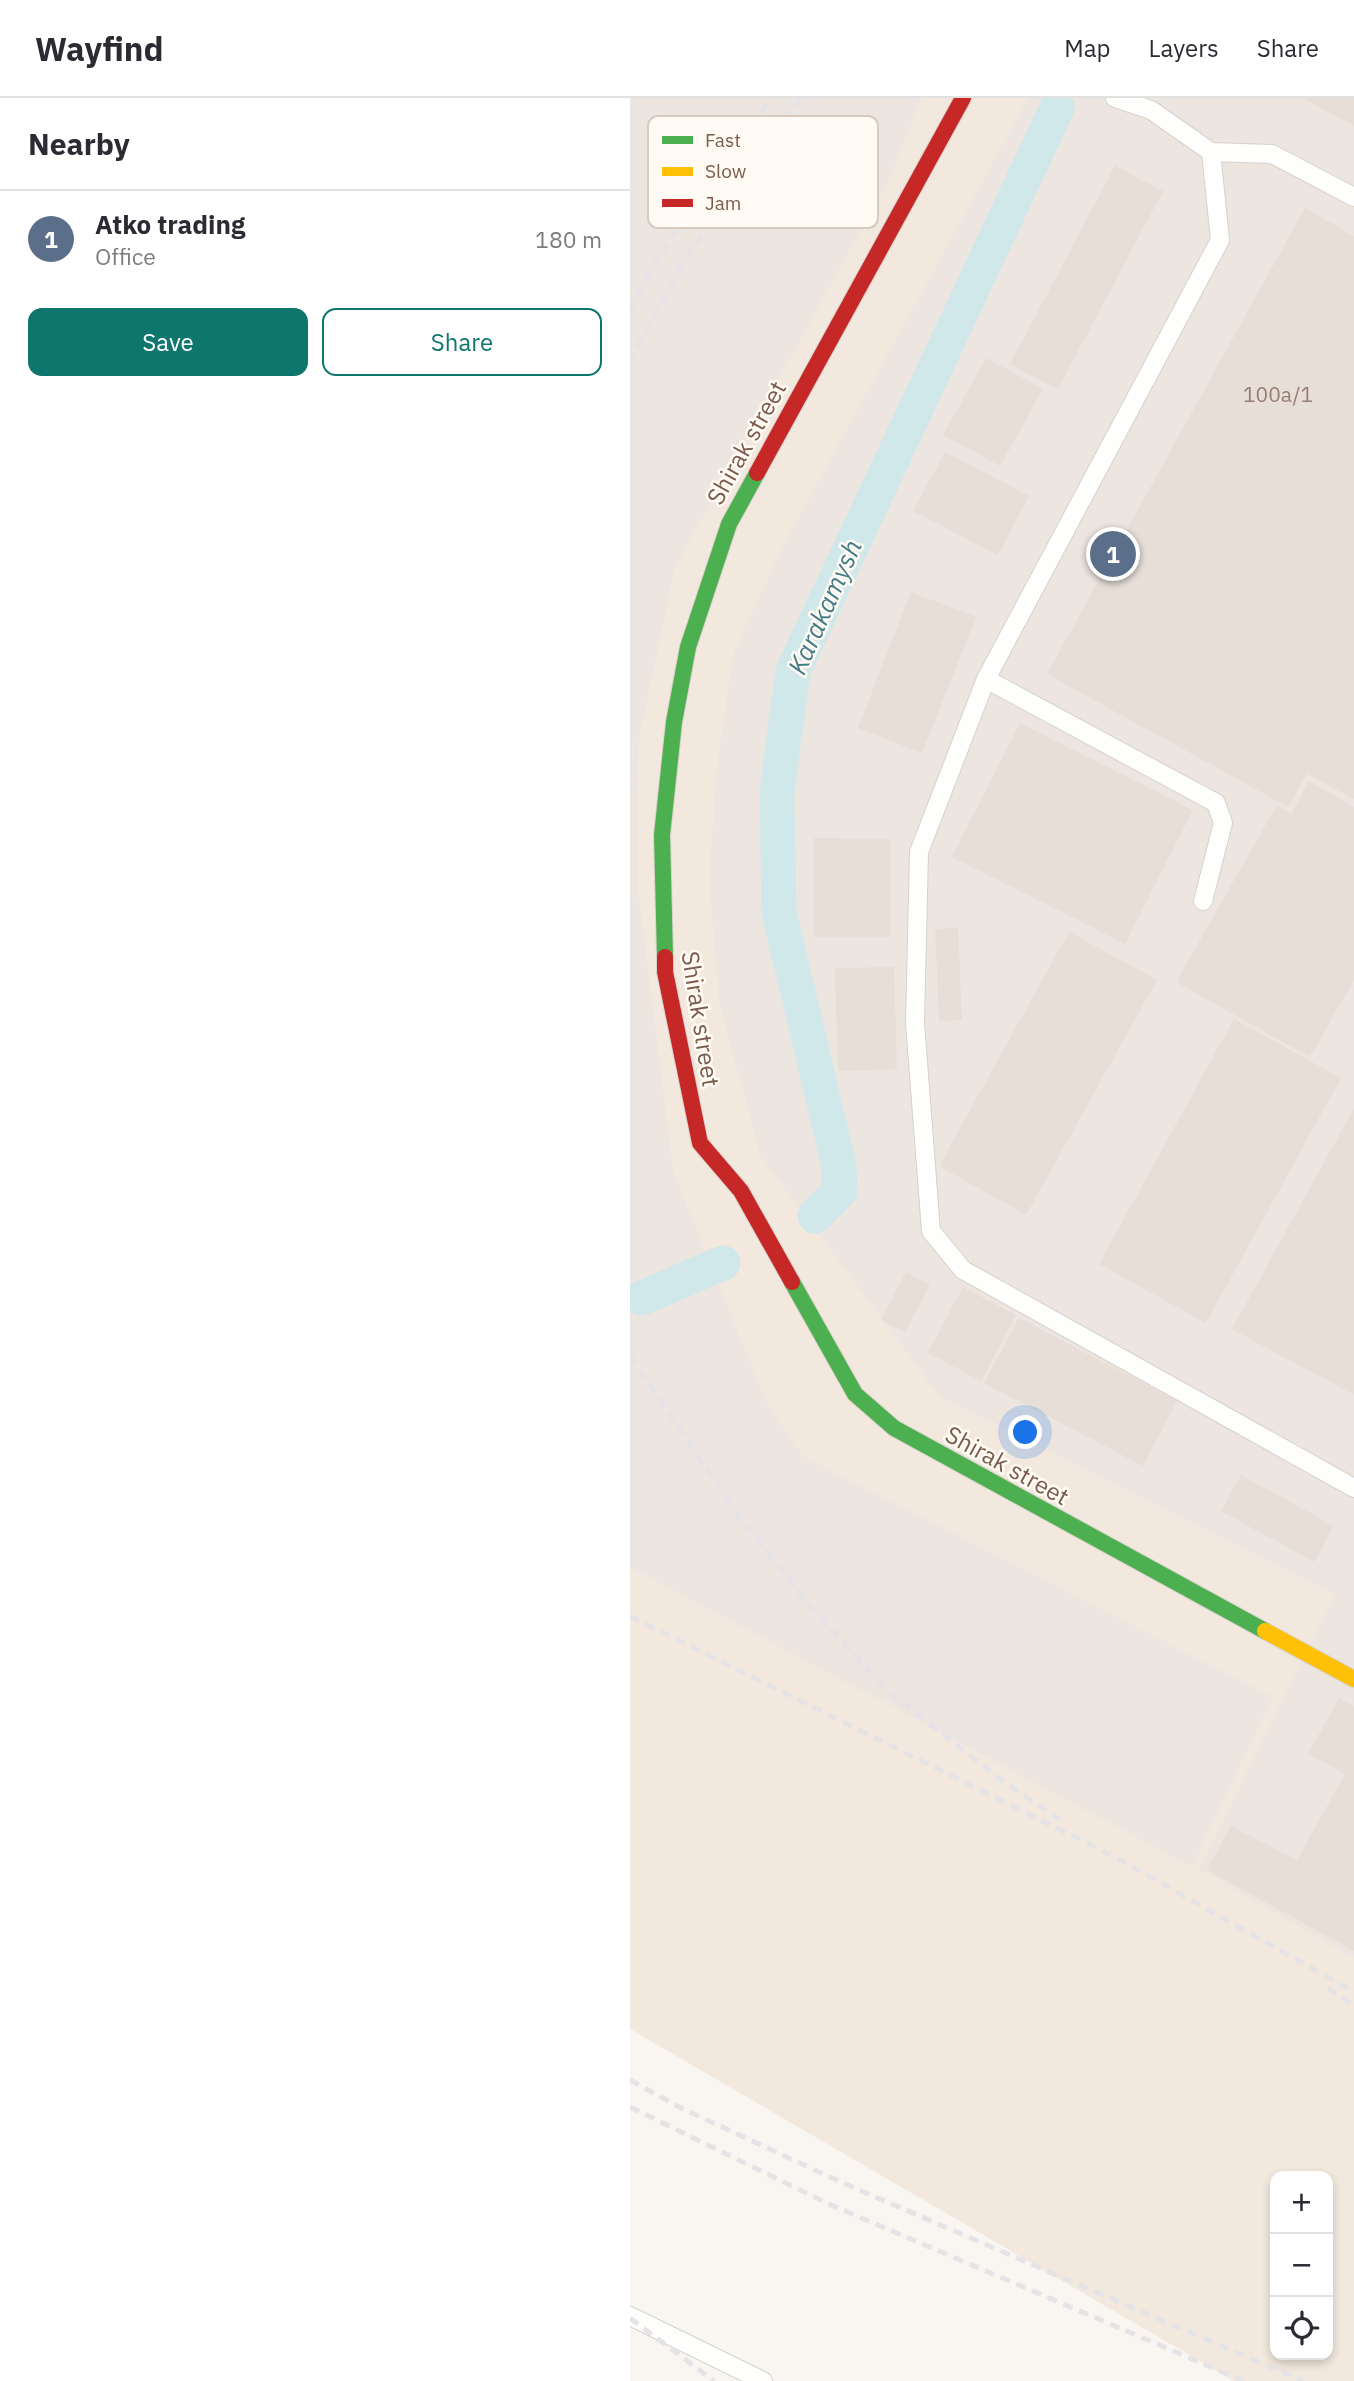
<!DOCTYPE html>
<html lang="en">
<head>
<meta charset="utf-8">
<style>
	body { margin:0; font-family:"IBM Plex Sans",sans-serif; background:#f7f7f7; color:#2b2b33 }
	.controls { position:absolute; right:21px; bottom:21px; display:grid; overflow:hidden; border-radius:14px; box-shadow:0 4px 10px #0003 }
	.controls button { width:63px; height:63px; display:grid; place-items:center; padding:0; border:0; border-bottom:2px solid #e1e1e2; background:#fff; color:#2b2b33; font:35px sans-serif }
	.you { position:absolute; left:396px; top:1335px; width:24px; height:24px; margin:-18px; border:5px solid #fff; border-radius:50%; background:#1a73e8; box-shadow:0 0 0 10px #1a73e833 }
	.badge { display:grid; place-items:center; width:46px; height:46px; border-radius:50%; background:#0f766e; color:#fff; font-size:23px; font-weight:700 }
	.pin { position:absolute; translate:-50% -50%; border:4px solid #fff; box-shadow:0 2px 7px #0006 }
	.list { margin:0; padding:0; list-style:none }
	h2 { display:flex; justify-content:space-between; align-items:center; height:91px; margin:0; padding:0 28px; font-size:30px }
	h2 small { font-size:23px; font-weight:400; color:#7c7c81 }
	.list li { display:grid; grid-template-columns:46px 1fr auto; gap:21px; align-items:center; box-sizing:border-box; height:98px; padding:0 28px; border-top:2px solid #e1e1e2 }
	.list b { display:block; font-size:26px; white-space:nowrap }
	.list p { margin:0; font-size:23px; white-space:nowrap; color:#7c7c81 }
	.list em { font-size:23px; font-style:normal; color:#7c7c81 }
	.actions { display:flex; gap:14px; padding:21px 28px }
	.actions a { flex:1; padding:16px 0; border:2px solid #0f766e; border-radius:14px; text-align:center; font-size:24px; color:#0f766e }
	.actions .main { background:#0f766e; color:#fff }
	.icon { flex:none; width:38px; height:38px; fill:none; stroke:currentColor; stroke-width:2; stroke-linecap:round; stroke-linejoin:round }
	.map { position:relative; flex:none; width:724px; height:2283px; overflow:hidden }
	header { display:flex; align-items:center; gap:42px; box-sizing:border-box; height:98px; padding:0 35px; background:#fff; border-bottom:2px solid #e1e1e2 }
	header strong { font-size:33px }
	nav { display:flex; gap:38px; margin-inline-start:auto; font-size:24px }
	main { display:flex }
	aside { flex:1; background:#fff }
	.map>svg:first-child { display:block }
	.residential { fill:#f2e8de; fill-rule:evenodd }
	.industrial { fill:#ede5e0 }
	.lines { fill:none; stroke-linecap:round; stroke-linejoin:round }
	.canal { stroke:#d0e8ea; stroke-width:35 }
	.building { fill:#e6ded7 }
	.lane-casing { stroke:#d7d1cb; stroke-width:20 }
	.fast-casing { stroke:#d9d2cb; stroke-width:18 }
	.slow-casing { stroke:#d9d2cb; stroke-width:18 }
	.jam-casing { stroke:#d9d2cb; stroke-width:18 }
	.lane { stroke:#fefefd; stroke-width:18 }
	.fast { stroke:#4caf50; stroke-width:16 }
	.slow { stroke:#ffc107; stroke-width:16 }
	.jam { stroke:#c62828; stroke-width:16 }
	.rail { stroke:#e6e3e7; stroke-width:5; stroke-dasharray:10 7; stroke-linecap:butt }
	.labels { text-anchor:middle; stroke-width:5; stroke-linejoin:round; paint-order:stroke }
	.number-label { font-size:21px; fill:#977e72 }
	.street-label { font-size:24px; fill:#7a5c4d; stroke:#fffaf3 }
	.water-label { font-size:26px; font-style:italic; fill:#437c86; stroke:#fffaf3 }
	.key { fill:#fffaf3; stroke:#d7cbc1; stroke-width:2 }
	.key-label { font-size:19px; fill:#7a5c4d }
</style>
</head>
<body>
<header>
<strong>Wayfind</strong>
<nav><a>Map</a><a>Layers</a><a>Share</a></nav>
</header>
<main>
<aside>
<h2>Nearby<small></small></h2>
<ul class="list">
<li><span class="badge" style="background:#5c6f8a">1</span><div><b>Atko trading</b><p>Office</p></div><em>180 m</em></li>
</ul>
<div class="actions"><a class="main">Save</a><a>Share</a></div>
</aside>
<div class="map">
<svg width="724" height="2283" viewBox="0 0 724 2283">
	<rect width="100%" height="100%" fill="#f9f5f0"/>
	<path class="residential" d="M0 0H724V2283H604L0 1931ZM645 2078H698V2257H645Z"/>
	<g class="industrial">
		<polygon points="0,0 292,0 259,81 45,469 9,640 8,791 43,1073 137,1306 174,1359 643,1599 562,1769 0,1469"/>
		<polygon points="398,0 724,0 724,1860 569,1771 705,1496 309,1298 130,1057 89,903 79,782 87,666 104,554 153,448"/>
	</g>
	<g class="lines">
		<g class="canal">
			<polyline points="185,1118 210,1093 209,1068 149,814 147,694 163,573 427,10"/>
			<polyline points="12,1200 93,1165"/>
		</g>
	</g>
	<g class="building">
		<polygon points="673,0 724,0 724,28"/>
		<polygon points="485,68 533,93 428,291 380,266"/>
		<polygon points="675,110 724,138 724,701 677,676 658,709 417,576"/>
		<polygon points="356,260 413,291 370,368 313,337"/>
		<polygon points="315,354 399,398 368,457 283,413"/>
		<polygon points="281,494 346,519 292,655 228,630"/>
		<polygon points="390,625 563,712 495,846 322,759"/>
		<polygon points="679,683 724,709 724,882 680,959 546,884 647,707 661,716"/>
		<polygon points="184,740 260,741 260,839 184,839"/>
		<polygon points="328,830 332,922 309,923 305,831"/>
		<polygon points="439,834 527,882 396,1117 309,1068"/>
		<polygon points="264,869 267,971 208,973 205,870"/>
		<polygon points="604,921 711,980 576,1225 469,1166"/>
		<polygon points="724,1010 724,1297 602,1231"/>
		<polygon points="276,1174 300,1187 275,1234 251,1222"/>
		<polygon points="333,1189 386,1217 351,1283 298,1255"/>
		<polygon points="389,1220 547,1303 513,1368 354,1285"/>
		<polygon points="611,1377 704,1428 684,1464 591,1413"/>
		<polygon points="709,1600 724,1609 724,1853 577,1772 601,1728 667,1762 715,1676 678,1656"/>
	</g>
	<g class="lines">
		<defs>
			<g id="lane">
				<polyline points="485,0 521,12 581,54 590,142 356,581 289,754 285,925 301,1133 333,1172 724,1390"/>
				<polyline points="581,54 642,56 724,99"/>
				<polyline points="356,581 586,705 593,725 573,803"/>
				<polyline points="0,2218 133,2283"/>
			</g>
			<g id="fast">
				<polyline points="35,859 32,737 44,624 58,549 99,426 127,375"/>
				<polyline points="162,1184 225,1296 264,1330 635,1533"/>
			</g>
			<polyline id="slow" points="635,1533 724,1581"/>
			<g id="jam">
				<polyline points="127,375 333,0"/>
				<polyline points="35,859 35,874 70,1045 111,1093 162,1184"/>
			</g>
		</defs>
		<use href="#lane" class="lane-casing"/>
		<use href="#fast" class="fast-casing"/>
		<use href="#slow" class="slow-casing"/>
		<use href="#jam" class="jam-casing"/>
		<use href="#lane" class="lane"/>
		<use href="#fast" class="fast"/>
		<use href="#slow" class="slow"/>
		<use href="#jam" class="jam"/>
		<g class="rail">
			<path d="M0 213C38 137 89 66 142 0"/>
			<path d="M0 265C48 167 103 85 171 0"/>
			<polyline points="0,1258 109,1419 186,1515 260,1595 373,1683 436,1726"/>
			<polyline points="0,1518 485,1759 724,1894"/>
			<polyline points="698,1890 724,1908"/>
			<polyline points="0,1982 49,2009 213,2085 673,2283"/>
			<polyline points="0,2009 201,2107 614,2283"/>
			<polyline points="0,2220 84,2283"/>
		</g>
	</g>
	<g class="labels">
		<g class="number-label">
			<text x="648" y="304">100a/1</text>
		</g>
		<g class="street-label">
			<text transform="translate(117 345) rotate(-61)" y="8">Shirak street</text>
			<text transform="translate(70 921) rotate(81)" y="8">Shirak street</text>
			<text transform="translate(377 1368) rotate(29)" y="8">Shirak street</text>
		</g>
		<g class="water-label">
			<text transform="translate(195 509) rotate(-66)" y="9">Karakamysh</text>
		</g>
	</g>
	<rect x="18" y="18" width="230" height="112" rx="10" class="key"/>
	<rect x="32" y="38" width="31" height="8" fill="#4caf50"/>
	<rect x="32" y="69" width="31" height="9" fill="#ffc107"/>
	<rect x="32" y="101" width="31" height="8" fill="#c62828"/>
	<g class="key-label">
		<text x="75" y="49">Fast</text>
		<text x="75" y="80">Slow</text>
		<text x="75" y="112">Jam</text>
	</g>
</svg>
<div class="controls">
<button>+</button>
<button>−</button>
<button><svg class="icon" aria-label="locate" viewBox="0 0 24 24"><circle cx="12" cy="12" r="6"/><path d="M12 2v4M12 18v4M2 12h4M18 12h4"/></svg></button>
</div>
<div class="you"></div>
<div class="pin badge" style="left:483px;top:456px;background:#5c6f8a">1</div>
</div>
</main>
</body>
</html>
